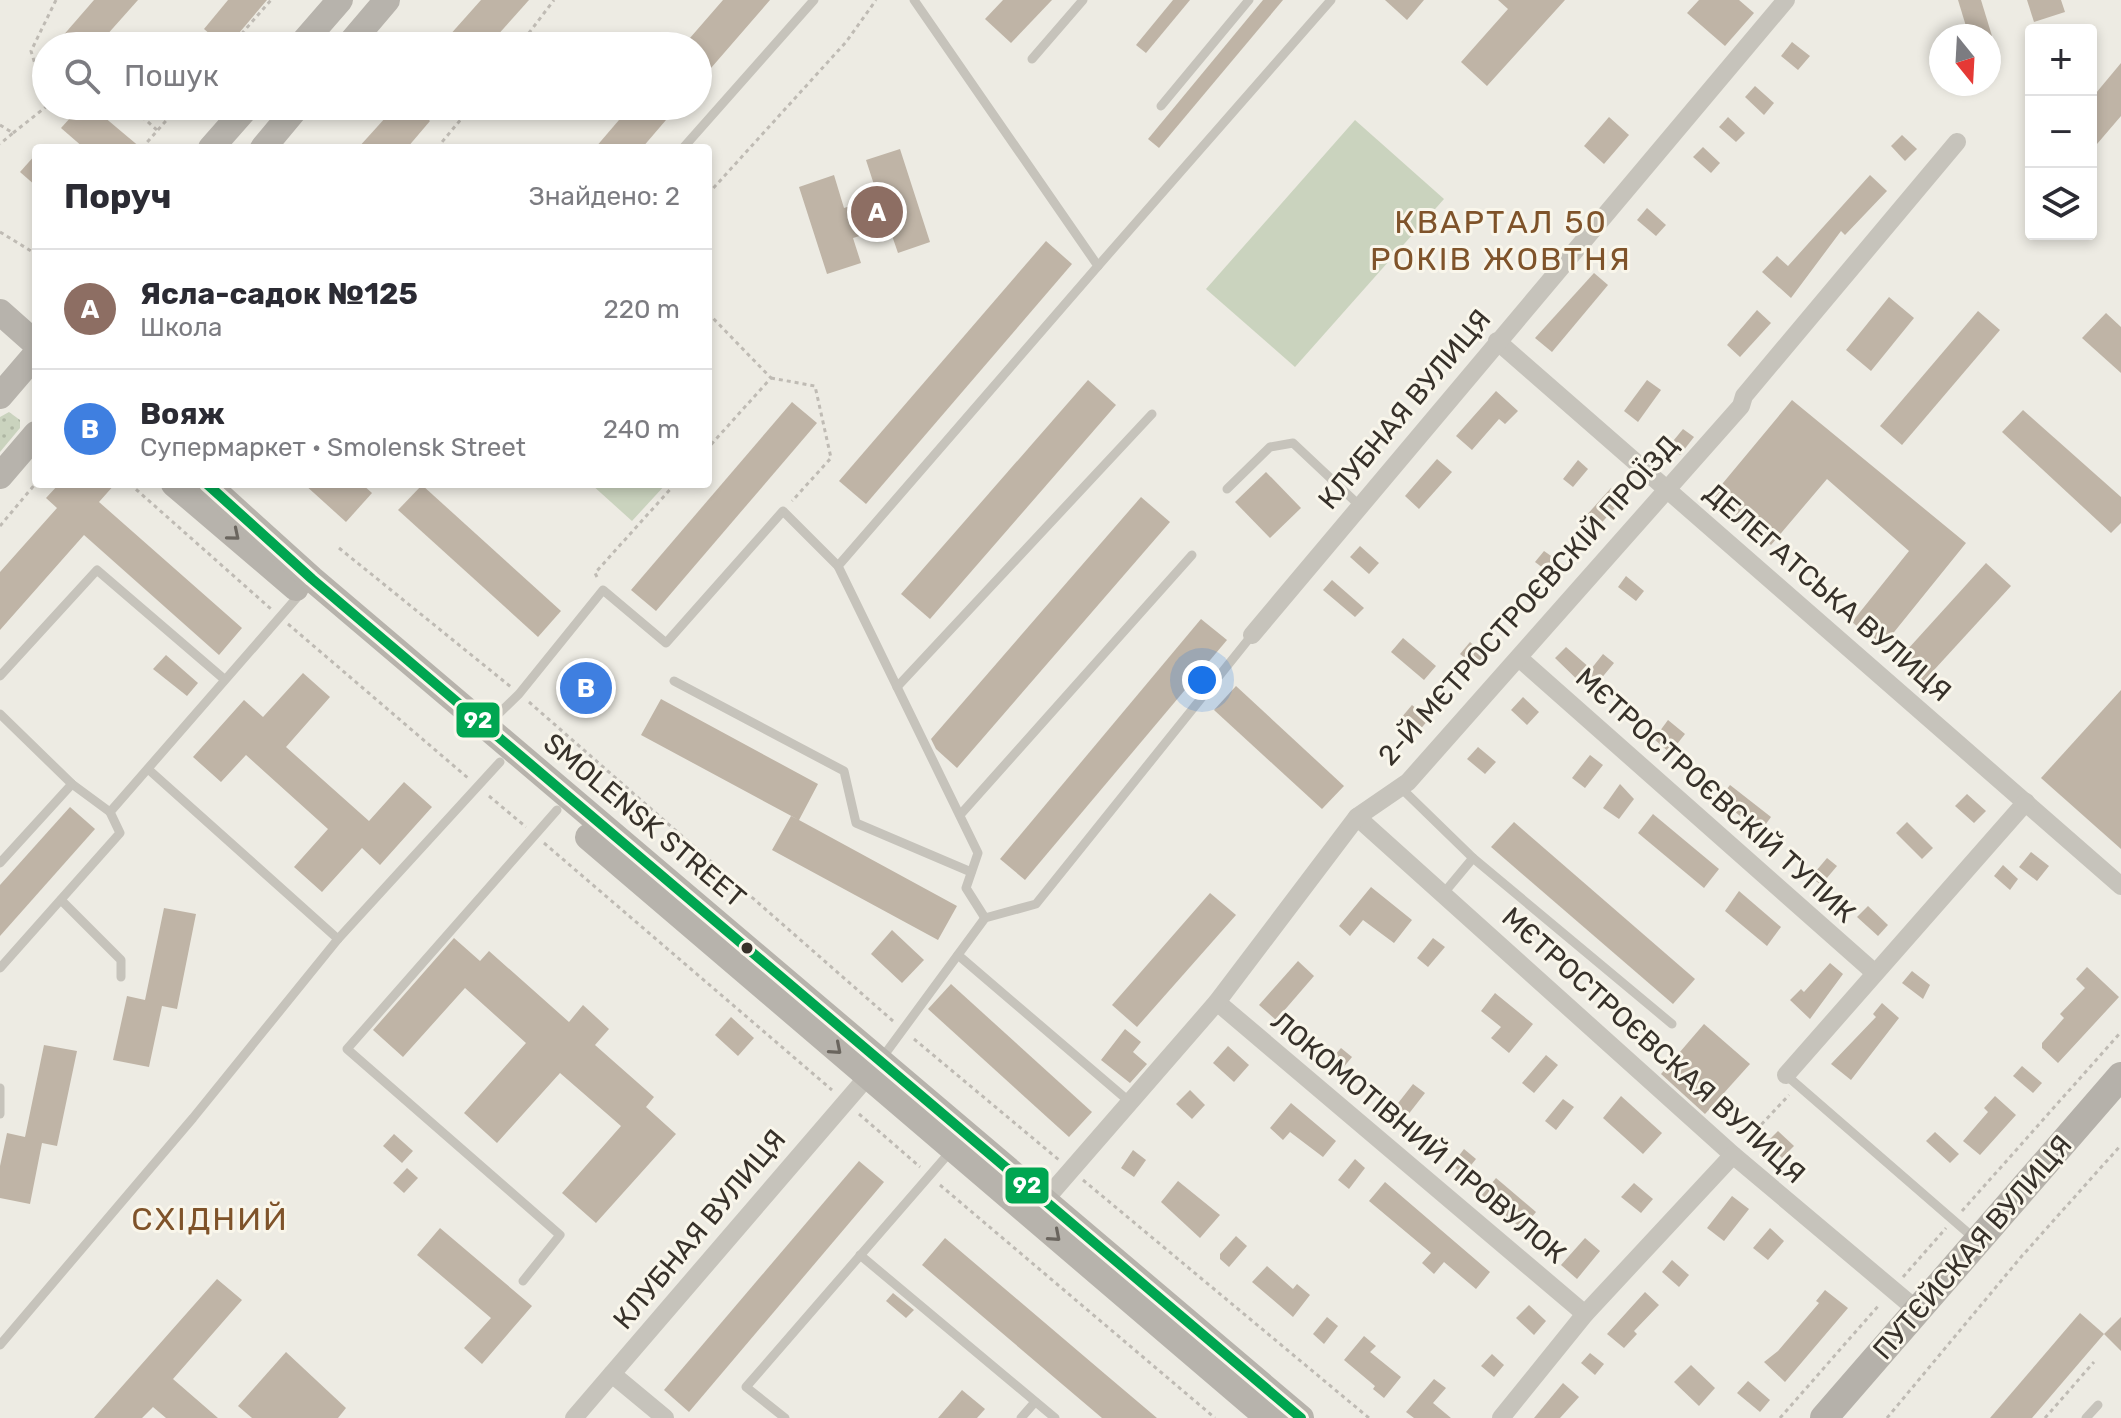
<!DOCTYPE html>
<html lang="uk">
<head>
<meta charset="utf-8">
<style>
	body { margin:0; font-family:Rubik,sans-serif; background:#f7f7f7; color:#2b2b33 }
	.controls { position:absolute; right:24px; top:24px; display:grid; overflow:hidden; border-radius:8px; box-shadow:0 4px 12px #0003 }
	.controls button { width:72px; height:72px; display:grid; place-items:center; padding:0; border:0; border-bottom:2px solid #e1e1e2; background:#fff; color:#2b2b33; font:40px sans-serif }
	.compass { position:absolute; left:1929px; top:24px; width:72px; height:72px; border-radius:50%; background:#fff; box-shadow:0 4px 12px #0003; rotate:162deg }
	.you { position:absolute; left:1202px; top:680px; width:28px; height:28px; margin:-20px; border:6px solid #fff; border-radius:50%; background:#1a73e8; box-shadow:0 0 0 12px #1a73e833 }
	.badge { display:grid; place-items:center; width:52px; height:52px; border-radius:50%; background:#77726b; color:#fff; font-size:26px; font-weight:700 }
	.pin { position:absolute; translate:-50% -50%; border:4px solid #fff; box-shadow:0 2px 8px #0006 }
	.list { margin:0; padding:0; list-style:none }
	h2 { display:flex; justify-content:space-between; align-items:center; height:104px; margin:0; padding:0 32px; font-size:34px }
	h2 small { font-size:26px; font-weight:400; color:#7c7c81 }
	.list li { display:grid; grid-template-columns:52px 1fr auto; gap:24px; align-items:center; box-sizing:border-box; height:120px; padding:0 32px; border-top:2px solid #e1e1e2 }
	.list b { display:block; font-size:30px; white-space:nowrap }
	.list p { margin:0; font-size:26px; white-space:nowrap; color:#7c7c81 }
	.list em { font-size:26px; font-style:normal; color:#7c7c81 }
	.icon { flex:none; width:44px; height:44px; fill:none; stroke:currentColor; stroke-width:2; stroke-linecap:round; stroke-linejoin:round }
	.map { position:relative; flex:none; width:2121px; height:1418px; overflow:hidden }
	.search { position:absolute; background:#fff; box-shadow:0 4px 12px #0003; left:32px; top:32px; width:680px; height:88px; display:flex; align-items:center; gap:20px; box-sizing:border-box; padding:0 28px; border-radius:44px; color:#7c7c81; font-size:30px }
	.panel { position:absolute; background:#fff; box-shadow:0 4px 12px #0003; left:32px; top:144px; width:680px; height:344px; border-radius:8px }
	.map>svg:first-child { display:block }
	.grass { fill:url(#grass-dots) }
	.park { fill:#cad3be }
	.building { fill:#bfb4a6 }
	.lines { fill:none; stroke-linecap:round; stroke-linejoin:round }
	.path { stroke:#bfbbb4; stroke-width:3; stroke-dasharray:4 4; stroke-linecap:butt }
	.lane { stroke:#c6c3bb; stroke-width:9 }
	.street { stroke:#c6c3bb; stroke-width:18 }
	.secondary { stroke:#b7b3ac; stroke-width:26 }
	.primary { stroke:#b5b1aa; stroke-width:28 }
	.bus-1-casing { stroke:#f9f6eb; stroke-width:16 }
	.bus-1 { stroke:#00a651; stroke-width:10 }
	.oneway { stroke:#6a655e }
	.bus-dot { fill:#37312a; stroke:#f9f6eb; stroke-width:3 }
	.labels { text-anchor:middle; stroke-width:6; stroke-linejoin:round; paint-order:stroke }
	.street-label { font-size:28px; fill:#37312a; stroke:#f9f6eb }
	.quarter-label { font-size:32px; letter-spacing:2px; fill:#7f532a; stroke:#f9f6eb }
	.line-badge { stroke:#f9f6eb; stroke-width:3 }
	.badge-label { font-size:22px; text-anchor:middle; font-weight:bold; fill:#fff }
</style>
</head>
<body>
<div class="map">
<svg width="2121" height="1418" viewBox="0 0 2121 1418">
	<defs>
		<pattern id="grass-dots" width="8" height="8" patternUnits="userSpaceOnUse" patternTransform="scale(2)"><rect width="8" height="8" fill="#cad3be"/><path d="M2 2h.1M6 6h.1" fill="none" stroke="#aeb6a3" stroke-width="1.8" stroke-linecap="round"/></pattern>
	</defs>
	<rect width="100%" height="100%" fill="#edebe3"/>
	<polygon class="grass" points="9,412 20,420 20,428 0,452 0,417"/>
	<g class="park">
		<polygon points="1355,120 1444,199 1295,367 1206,289"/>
		<polygon points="591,484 666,484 632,521"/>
	</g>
	<g class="building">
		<polygon points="94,0 138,0 97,46 54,46"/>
		<polygon points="228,0 267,0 228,46 224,46 204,29"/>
		<polygon points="481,0 529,0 488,46 440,46"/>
		<polygon points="723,0 770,0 698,83 698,46 683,46"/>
		<polygon points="1003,0 1052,0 1011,43 985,19"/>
		<polygon points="1173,0 1190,0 1146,53 1136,45"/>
		<polygon points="1263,0 1283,0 1159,148 1148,139"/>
		<polygon points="1385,0 1424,0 1407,20"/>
		<polygon points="1498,0 1565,0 1487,86 1461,62 1508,9"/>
		<polygon points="1699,0 1739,0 1754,13 1725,46 1687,13"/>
		<polygon points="1958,0 1981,0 1992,36 1969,36"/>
		<polygon points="2027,0 2061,0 2065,12 2034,22"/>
		<polygon points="1792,42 1810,56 1798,70 1781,56"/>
		<polygon points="2121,63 2121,116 2091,151 2091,99"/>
		<polygon points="1755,86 1774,103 1764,115 1745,97"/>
		<polygon points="81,106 91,106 141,148 84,148 61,128"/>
		<polygon points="396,106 413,106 430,121 407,148 358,148"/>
		<polygon points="631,106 678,106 642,148 595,148"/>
		<polygon points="1609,117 1629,135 1604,164 1584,146"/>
		<polygon points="1728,117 1745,133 1736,142 1719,127"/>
		<polygon points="1902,135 1917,149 1905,161 1891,146"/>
		<polygon points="1703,147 1720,163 1711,173 1693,157"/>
		<polygon points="900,149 930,242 898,253 889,227 853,238 861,263 827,274 799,187 834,175 844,208 878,197 866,160"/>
		<polygon points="36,154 36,186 20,172"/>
		<polygon points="1870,175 1887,191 1845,235 1841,231 1791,298 1762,272 1777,256 1788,266"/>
		<polygon points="1647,208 1666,225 1656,236 1637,220"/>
		<polygon points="1046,241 1072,264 866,504 839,481"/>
		<polygon points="1594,273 1608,285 1552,352 1535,338"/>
		<polygon points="1889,297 1914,318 1871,371 1846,350"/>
		<polygon points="1757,310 1771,323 1740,357 1727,345"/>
		<polygon points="1978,311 2000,330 1902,445 1880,426"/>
		<polygon points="2106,313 2121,327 2121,373 2082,338"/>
		<polygon points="1088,380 1116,405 930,619 901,594"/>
		<polygon points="1647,380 1661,390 1638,422 1624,411"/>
		<polygon points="1496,391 1518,411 1505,424 1499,419 1472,450 1456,436"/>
		<polygon points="1792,400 1966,543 1882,647 1852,622 1909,551 1827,479 1771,545 1713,495"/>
		<polygon points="792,402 817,423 656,611 631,590"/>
		<polygon points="2023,410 2121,497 2121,523 2111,533 2002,432"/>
		<polygon points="1683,429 1694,437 1680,455 1669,446"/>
		<polygon points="1437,459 1452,472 1419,509 1405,496"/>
		<polygon points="1578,460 1588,469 1573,487 1563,479"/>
		<polygon points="1266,472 1301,508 1270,538 1235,502"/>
		<polygon points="59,484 115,484 99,502 242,628 219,655 84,535 0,630 0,572 57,508 46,498"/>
		<polygon points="304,484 362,484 372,493 346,522"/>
		<polygon points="422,485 561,611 538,637 398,510"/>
		<polygon points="1611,488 1623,499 1596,529 1584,518"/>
		<polygon points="1141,497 1170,522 957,768 936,749 931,739"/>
		<polygon points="1360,546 1379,563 1369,574 1350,557"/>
		<polygon points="1544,551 1564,565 1555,577 1535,562"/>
		<polygon points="1986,563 2011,586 1923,682 1898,660"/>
		<polygon points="1626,576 1644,591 1636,601 1618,587"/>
		<polygon points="1332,580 1364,608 1355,617 1323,590"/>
		<polygon points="1201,619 1227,640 1025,880 1000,859"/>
		<polygon points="1403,638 1436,666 1424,680 1391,652"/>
		<polygon points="1470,642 1486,656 1476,667 1460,654"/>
		<polygon points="1566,647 1591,669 1603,654 1614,663 1590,692 1555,658"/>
		<polygon points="166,655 198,683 187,696 153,669"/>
		<polygon points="303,673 330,697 286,747 369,821 404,782 432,807 380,865 362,848 322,892 294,867 328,829 246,755 221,782 193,757 244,700 263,717"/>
		<polygon points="1236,686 1344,786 1322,809 1214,710"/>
		<polygon points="2121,690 2121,849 2041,778"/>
		<polygon points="1523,697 1539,712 1527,725 1511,710"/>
		<polygon points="661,699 818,784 799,820 957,906 938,940 772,850 791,816 797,819 641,735"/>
		<polygon points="1412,705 1429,719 1418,732 1401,718"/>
		<polygon points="1668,720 1685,734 1670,753 1654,739"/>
		<polygon points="1478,747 1496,762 1485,774 1467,759"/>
		<polygon points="1590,755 1603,765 1585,788 1572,778"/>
		<polygon points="1620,784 1634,799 1619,819 1603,808"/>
		<polygon points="1730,785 1771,817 1760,832 1719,799"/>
		<polygon points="1967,794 1986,811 1974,823 1955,806"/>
		<polygon points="70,807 95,829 0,936 0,885"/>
		<polygon points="1653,814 1719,869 1704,888 1638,833"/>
		<polygon points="1514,822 1695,979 1673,1004 1491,847"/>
		<polygon points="1907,822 1933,848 1922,859 1896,833"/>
		<polygon points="2031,852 2049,866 2037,881 2019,867"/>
		<polygon points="1827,858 1837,866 1821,885 1811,877"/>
		<polygon points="2003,865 2018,879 2010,890 1994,876"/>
		<polygon points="1371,887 1412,920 1394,943 1363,920 1350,936 1339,926"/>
		<polygon points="1739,891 1781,927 1767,946 1725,911"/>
		<polygon points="1210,893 1236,915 1137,1027 1112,1005"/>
		<polygon points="1868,906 1888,925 1878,936 1857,917"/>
		<polygon points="164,908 196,914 177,1009 162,1006 149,1067 113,1060 127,996 145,1000"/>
		<polygon points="892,930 924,960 902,983 871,954"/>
		<polygon points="454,938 480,961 489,951 569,1022 583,1005 609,1029 595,1045 654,1097 646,1107 676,1134 596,1223 562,1193 621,1126 560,1073 497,1143 464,1113 526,1043 465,988 403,1057 373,1030"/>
		<polygon points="1433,938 1445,947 1428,967 1417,958"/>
		<polygon points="1298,961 1314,976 1276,1020 1259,1005"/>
		<polygon points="1830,963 1843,974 1810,1019 1790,1000 1801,989 1804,992"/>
		<polygon points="2087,967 2119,997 2058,1063 2042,1048 2042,1043 2064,1018 2060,1014 2085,988 2076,979"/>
		<polygon points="1912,971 1930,985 1923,999 1902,983"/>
		<polygon points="951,984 1092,1112 1069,1137 928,1009"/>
		<polygon points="1495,993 1533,1024 1509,1053 1491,1038 1501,1027 1481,1011"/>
		<polygon points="1882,1003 1899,1018 1851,1080 1831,1064 1876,1017 1873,1014"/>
		<polygon points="731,1017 754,1038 738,1056 715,1035"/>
		<polygon points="1704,1024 1750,1064 1705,1114 1661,1074"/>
		<polygon points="1125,1029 1141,1042 1133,1052 1147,1064 1130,1083 1101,1060"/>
		<polygon points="44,1045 77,1051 57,1146 42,1143 30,1204 0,1198 0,1166 7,1133 25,1137"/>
		<polygon points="1228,1046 1249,1065 1234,1082 1213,1063"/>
		<polygon points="1341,1048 1352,1057 1338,1074 1327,1064"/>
		<polygon points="1546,1055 1558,1065 1534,1093 1522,1083"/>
		<polygon points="2022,1066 2042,1083 2033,1093 2013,1076"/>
		<polygon points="1413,1084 1425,1093 1400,1125 1388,1116"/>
		<polygon points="1190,1090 1205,1105 1192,1119 1176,1104"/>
		<polygon points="1621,1096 1662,1133 1643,1154 1603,1118"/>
		<polygon points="1995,1096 2016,1115 1980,1155 1963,1141 1988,1112 1984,1108"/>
		<polygon points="1563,1099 1574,1107 1556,1130 1545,1121"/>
		<polygon points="1291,1103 1336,1141 1323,1157 1290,1132 1283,1140 1270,1128"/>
		<polygon points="1778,1131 1794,1146 1782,1158 1766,1143"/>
		<polygon points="1935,1132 1959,1154 1950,1163 1926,1141"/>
		<polygon points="394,1134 413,1151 402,1163 383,1146"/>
		<polygon points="1464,1149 1476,1159 1463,1175 1452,1165"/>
		<polygon points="1133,1150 1146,1160 1134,1177 1121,1168"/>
		<polygon points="1355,1159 1365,1168 1349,1189 1338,1180"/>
		<polygon points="859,1161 884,1182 689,1412 664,1390"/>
		<polygon points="407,1168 418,1178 404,1193 393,1183"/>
		<polygon points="1496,1178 1536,1212 1522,1229 1482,1195"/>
		<polygon points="1178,1181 1220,1215 1200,1238 1161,1202"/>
		<polygon points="1385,1182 1490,1272 1476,1289 1444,1262 1434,1274 1422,1263 1431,1253 1369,1201"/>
		<polygon points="1634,1183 1653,1199 1641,1213 1621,1197"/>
		<polygon points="1732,1196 1749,1209 1724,1241 1707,1228"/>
		<polygon points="440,1228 532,1306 482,1364 464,1348 491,1318 417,1255"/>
		<polygon points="1770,1228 1784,1241 1768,1260 1753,1248"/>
		<polygon points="1236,1236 1247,1246 1229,1267 1220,1259 1220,1254"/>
		<polygon points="945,1238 1105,1374 1157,1418 1102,1418 922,1265"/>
		<polygon points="1585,1238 1600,1251 1577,1279 1561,1265"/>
		<polygon points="1672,1260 1689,1275 1679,1287 1662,1272"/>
		<polygon points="1267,1266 1293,1289 1297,1284 1310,1295 1293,1317 1252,1282"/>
		<polygon points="217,1279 242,1300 173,1379 218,1418 166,1418 153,1407 142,1418 94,1418"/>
		<polygon points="1825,1290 1848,1308 1785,1382 1764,1362 1778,1351 1819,1303 1816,1301"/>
		<polygon points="1645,1292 1659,1305 1634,1331 1637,1334 1624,1348 1607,1334"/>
		<polygon points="893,1293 914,1310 906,1318 886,1301"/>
		<polygon points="1529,1305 1546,1321 1534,1335 1516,1318"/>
		<polygon points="2080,1313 2104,1334 2032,1418 1990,1418"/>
		<polygon points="1327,1317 1338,1326 1324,1344 1313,1334"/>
		<polygon points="2121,1317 2121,1351 2104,1334"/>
		<polygon points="1364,1336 1376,1346 1370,1352 1401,1377 1384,1398 1373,1389 1375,1386 1344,1360"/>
		<polygon points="286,1352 346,1408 338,1418 252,1418 238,1406"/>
		<polygon points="1590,1353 1604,1364 1595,1375 1581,1363"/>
		<polygon points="1492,1354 1504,1365 1494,1377 1481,1366"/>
		<polygon points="1691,1365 1715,1388 1699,1406 1674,1382"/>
		<polygon points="1434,1379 1446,1388 1433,1403 1451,1418 1414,1418 1406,1412"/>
		<polygon points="1748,1381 1770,1400 1760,1412 1737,1393"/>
		<polygon points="1563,1383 1579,1397 1560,1418 1534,1418"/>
		<polygon points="962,1390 985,1409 977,1418 938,1418"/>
	</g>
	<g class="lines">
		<g class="path">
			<polyline points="418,44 420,46"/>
			<polyline points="231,46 271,0"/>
			<polyline points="519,46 554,0"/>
			<polyline points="46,100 31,51 56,0"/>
			<polyline points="130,106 157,130"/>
			<polyline points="0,125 13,133 0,144"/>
			<polyline points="13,133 47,106"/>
			<polyline points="142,148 179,106"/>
			<polyline points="437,148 472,106"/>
			<polyline points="708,194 846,42 876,0"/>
			<polyline points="0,232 36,254"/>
			<polyline points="708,313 771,378 708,448"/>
			<polyline points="771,378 815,386 831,458 792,501"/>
			<polyline points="130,484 271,609"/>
			<polyline points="0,526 36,483"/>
			<polyline points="339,548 511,687"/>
			<polyline points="597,577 595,573 675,484"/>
			<polyline points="288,624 468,778"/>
			<polyline points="529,702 893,1021"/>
			<polyline points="489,796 526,827"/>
			<polyline points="544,843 832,1090"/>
			<polyline points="914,1039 1059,1160"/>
			<polyline points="859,1114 920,1167"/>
			<polyline points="1745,1142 1789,1095"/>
			<polyline points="1083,1180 1369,1418"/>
			<polyline points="940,1185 1215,1418"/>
			<polyline points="1962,1211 2121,1032"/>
			<polyline points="1903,1277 1946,1228"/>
			<polyline points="1780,1418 1880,1304"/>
			<polyline points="1887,1418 2021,1257 2121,1145"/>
			<polyline points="2045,1418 2094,1362"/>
		</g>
		<g class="lane">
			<polyline points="914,0 1098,266 838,566 978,853 966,888 985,918"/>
			<polyline points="1032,59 1083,0"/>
			<polyline points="1161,106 1249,0"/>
			<polyline points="683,148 814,0"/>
			<polyline points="1098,266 1331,0"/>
			<polyline points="1227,489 1270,447 1293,443 1360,506"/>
			<polyline points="0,676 97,570 224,679"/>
			<polyline points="674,681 844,771 856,823 971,872"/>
			<polyline points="897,687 1152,414"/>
			<polyline points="0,714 72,784 110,812"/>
			<polyline points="488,724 519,694 603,590 666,643 783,511 838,566"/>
			<polyline points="148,769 338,939"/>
			<polyline points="1400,787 1473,858"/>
			<polyline points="960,815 1192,555"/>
			<polyline points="0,863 72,784"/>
			<polyline points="1443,894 1473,858 1672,1024"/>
			<polyline points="61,900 121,960 121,977"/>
			<polyline points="958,955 1131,1103"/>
			<polyline points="0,968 120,833 110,812 300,594"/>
			<polyline points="882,1058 985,918 1036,904 1252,635"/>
			<polyline points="1786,1075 1975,1239"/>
			<polyline points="0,1088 0,1114"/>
			<polyline points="860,1255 1055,1418"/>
			<polyline points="523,1281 560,1235 347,1049 557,810"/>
			<polyline points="0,1345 193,1118 338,939 500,762"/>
			<polyline points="785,1418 746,1387 950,1152"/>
			<polyline points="1021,1418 1035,1402"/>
			<polyline points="2086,1418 2098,1405"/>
		</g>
		<g class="street">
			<polyline points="1497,341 2121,886"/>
			<polyline points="1252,635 1786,0"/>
			<polyline points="1519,658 1875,973"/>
			<polyline points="1357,817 1733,1155 1917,1310"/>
			<polyline points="1217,1002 1585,1314"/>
			<polyline points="1786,1075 2026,802"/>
			<polyline points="1044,1201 1217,1002 1357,817 1408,782 1741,406 1744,396 1957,142"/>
			<polyline points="612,1374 665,1418"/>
			<polyline points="574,1418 868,1076"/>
			<polyline points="1501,1418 1585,1314 1733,1155"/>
		</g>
		<g class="secondary">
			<polyline points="300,46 340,0"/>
			<polyline points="348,46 387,0"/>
			<polyline points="211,148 248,106"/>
			<polyline points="263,148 298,106"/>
			<polyline points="0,312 36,344"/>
			<polyline points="0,396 36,354"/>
			<polyline points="0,476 36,434"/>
			<polyline points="174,484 296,588"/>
			<polyline points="207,484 312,579 1301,1418"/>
			<polyline points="588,837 1268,1418"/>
		</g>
		<polyline class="primary" points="1824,1418 2121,1076"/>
		<defs>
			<polyline id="bus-1" points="207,484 312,579 1301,1418"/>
		</defs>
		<use href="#bus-1" class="bus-1-casing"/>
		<use href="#bus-1" class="bus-1"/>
	</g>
	<defs><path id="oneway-chevron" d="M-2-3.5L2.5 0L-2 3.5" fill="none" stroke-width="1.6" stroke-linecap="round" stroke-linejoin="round" transform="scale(2)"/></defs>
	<g class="oneway">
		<use href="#oneway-chevron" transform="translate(234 535) rotate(40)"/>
		<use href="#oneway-chevron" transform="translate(836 1049) rotate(41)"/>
		<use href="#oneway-chevron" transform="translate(1055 1236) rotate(41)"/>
	</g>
	<circle class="bus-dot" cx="747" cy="948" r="7"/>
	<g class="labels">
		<g class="street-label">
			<text transform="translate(1404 409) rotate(-50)" y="10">КЛУБНАЯ ВУЛИЦЯ</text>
			<text transform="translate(1828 592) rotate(41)" y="10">ДЕЛЕГАТСЬКА ВУЛИЦЯ</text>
			<text transform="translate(1528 600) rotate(-48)" y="10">2-Й МЄТРОСТРОЄВСКІЙ ПРОЇЗД</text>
			<text transform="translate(1716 795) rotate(42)" y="10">МЄТРОСТРОЄВСКІЙ ТУПИК</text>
			<text transform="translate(645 820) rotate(40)" y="10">SMOLENSK STREET</text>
			<text transform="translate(1654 1045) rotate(42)" y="10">МЄТРОСТРОЄВСКАЯ ВУЛИЦЯ</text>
			<text transform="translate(1419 1137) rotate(40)" y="10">ЛОКОМОТІВНИЙ ПРОВУЛОК</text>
			<text transform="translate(699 1229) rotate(-50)" y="10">КЛУБНАЯ ВУЛИЦЯ</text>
			<text transform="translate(1972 1247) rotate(-49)" y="10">ПУТЄЙСКАЯ ВУЛИЦЯ</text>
		</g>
		<g class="quarter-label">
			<text x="1501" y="233">КВАРТАЛ 50<tspan x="1501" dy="37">РОКІВ ЖОВТНЯ</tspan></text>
			<text x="210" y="1230">СХІДНИЙ</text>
		</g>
	</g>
	<g class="line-badge">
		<rect x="455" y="701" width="46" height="38" rx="8" fill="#00a651"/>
		<rect x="1004" y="1166" width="46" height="39" rx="8" fill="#00a651"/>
	</g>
	<g class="badge-label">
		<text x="478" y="728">92</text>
		<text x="1027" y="1193">92</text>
	</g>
</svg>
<div class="controls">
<button>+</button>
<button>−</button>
<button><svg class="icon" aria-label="layers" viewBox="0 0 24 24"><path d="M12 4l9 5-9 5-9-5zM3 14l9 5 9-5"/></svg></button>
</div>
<svg class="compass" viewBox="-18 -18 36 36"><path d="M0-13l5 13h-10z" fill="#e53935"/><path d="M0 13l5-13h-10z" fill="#7c7c81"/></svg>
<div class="you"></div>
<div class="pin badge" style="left:877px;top:212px;background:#8d6e63">A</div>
<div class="pin badge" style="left:586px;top:688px;background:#3f7fe0">B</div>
<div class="search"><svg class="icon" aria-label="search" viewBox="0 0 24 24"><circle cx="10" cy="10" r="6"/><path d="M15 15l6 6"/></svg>Пошук</div>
<section class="panel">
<h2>Поруч<small>Знайдено: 2</small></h2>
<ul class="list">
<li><span class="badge" style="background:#8d6e63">A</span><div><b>Ясла-садок №125</b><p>Школа</p></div><em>220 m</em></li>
<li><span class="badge" style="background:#3f7fe0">B</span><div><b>Вояж</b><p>Супермаркет · Smolensk Street</p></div><em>240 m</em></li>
</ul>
</section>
</div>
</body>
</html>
